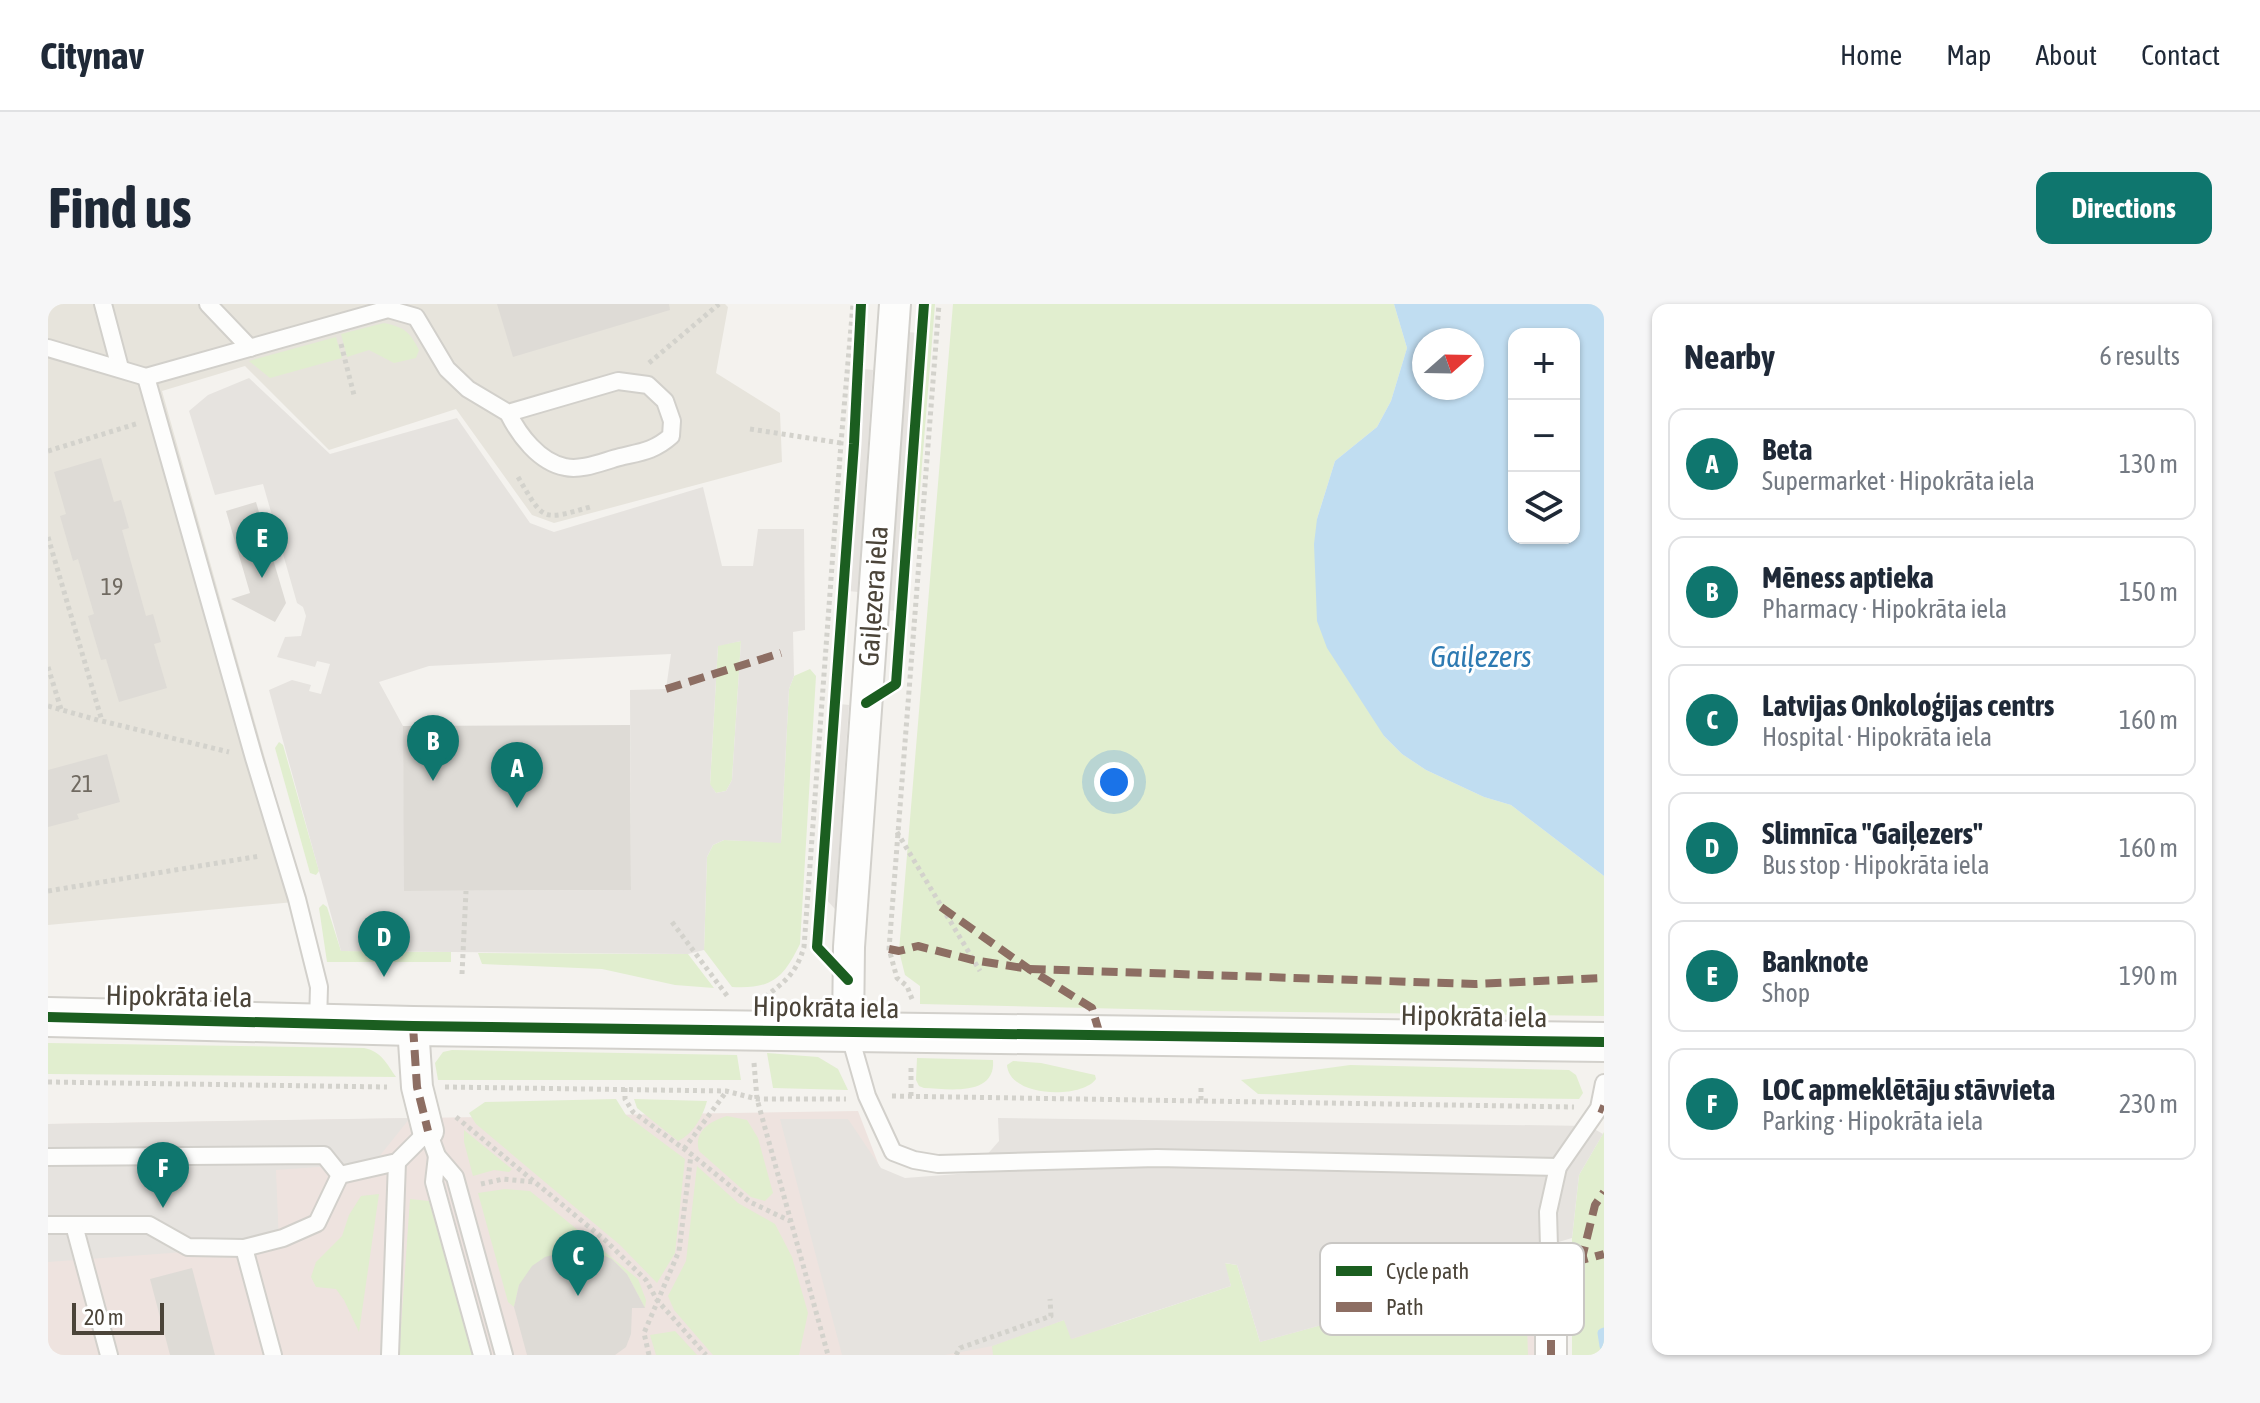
<!DOCTYPE html>
<html lang="en">
<head>
<meta charset="utf-8">
<style>
	body { margin:0; font-family:"Asap Condensed",sans-serif; background:#f6f6f7; color:#1f2937 }
	.controls { position:absolute; right:24px; top:24px; display:grid; overflow:hidden; border-radius:16px; box-shadow:0 2px 6px #0004 }
	.controls button { width:72px; height:72px; display:grid; place-items:center; padding:0; border:0; border-bottom:2px solid #e0e1e3; background:#fff; color:#1f2937; font:40px sans-serif }
	.compass { position:absolute; left:1364px; top:24px; width:72px; height:72px; border-radius:50%; background:#fff; box-shadow:0 2px 6px #0004; rotate:70deg }
	.scale { position:absolute; left:24px; bottom:20px; width:92px; box-sizing:border-box; padding-left:8px; border:4px solid #4b4439; border-top:0; font-size:22px; line-height:28px; white-space:nowrap; color:#4b4439; -webkit-text-stroke:6px #fff; paint-order:stroke }
	.you { position:absolute; left:1066px; top:478px; width:28px; height:28px; margin:-20px; border:6px solid #fff; border-radius:50%; background:#1a73e8; box-shadow:0 0 0 12px #1a73e833 }
	.badge { display:grid; place-items:center; width:52px; height:52px; border-radius:50%; background:#0f766e; color:#fff; font-size:26px; font-weight:700 }
	.pin { position:absolute; translate:-50% -66px; filter:drop-shadow(0 2px 4px #0008) }
	.pin::after { content:''; position:absolute; top:42px; width:28px; height:24px; background:inherit; clip-path:polygon(0 0,100% 0,50% 100%) }
	.list { margin:0; padding:0; list-style:none }
	h2 { display:flex; justify-content:space-between; align-items:center; height:104px; margin:0; padding:0 32px; font-size:34px }
	h2 small { font-size:26px; font-weight:400; color:#747a83 }
	.list li { display:grid; grid-template-columns:52px 1fr auto; gap:24px; align-items:center; box-sizing:border-box; height:112px; margin:0 16px 16px; padding:0 16px; border:2px solid #e0e1e3; border-radius:16px }
	.list b { display:block; font-size:30px; white-space:nowrap }
	.list p { margin:0; font-size:26px; white-space:nowrap; color:#747a83 }
	.list em { font-size:26px; font-style:normal; color:#747a83 }
	.icon { flex:none; width:44px; height:44px; fill:none; stroke:currentColor; stroke-width:2; stroke-linecap:round; stroke-linejoin:round }
	.map { position:relative; flex:none; width:1556px; height:1051px; overflow:hidden; border-radius:16px }
	header { display:flex; align-items:center; gap:48px; box-sizing:border-box; height:112px; padding:0 40px; background:#fff; border-bottom:2px solid #e0e1e3 }
	header strong { font-size:38px }
	nav { display:flex; gap:44px; margin-inline-start:auto; font-size:28px }
	.intro { display:flex; align-items:center; justify-content:space-between; box-sizing:border-box; height:192px; padding:0 48px }
	h1 { margin:0; font-size:56px }
	.button { padding:20px 36px; border-radius:16px; background:#0f766e; color:#fff; font-size:28px; font-weight:700 }
	main { display:flex; gap:48px; padding:0 48px }
	aside { flex:1; background:#fff; border-radius:16px; box-shadow:0 2px 6px #0004 }
	.map>svg:first-child { display:block }
	.residential { fill:#e7e4dc }
	.medical { fill:#eee3df }
	.green { fill:#e1eecf }
	.parking { fill:#e6e3df; fill-rule:evenodd }
	.water { fill:#c0ddf1; fill-rule:evenodd }
	.lines { fill:none; stroke-linecap:round; stroke-linejoin:round }
	.stream { stroke:#c0ddf1; stroke-width:9 }
	.building { fill:#dedbd6 }
	.service-casing { stroke:#d2d0cb; stroke-width:20 }
	.minor-casing { stroke:#d2d0cb; stroke-width:34 }
	.tertiary-casing { stroke:#d2d0cb; stroke-width:42 }
	.path { stroke:#d3d2cc; stroke-width:5; stroke-dasharray:4 4; stroke-linecap:butt }
	.service { stroke:#fdfdfc; stroke-width:16 }
	.minor { stroke:#fdfdfc; stroke-width:30 }
	.tertiary { stroke:#fdfdfc; stroke-width:38 }
	.quiet { stroke:#8d6e63; stroke-width:8; stroke-dasharray:16 8; stroke-linecap:butt }
	.cycleway-casing { stroke:#fff; stroke-width:15 }
	.cycleway { stroke:#1b5e20; stroke-width:10 }
	.labels { text-anchor:middle; stroke-width:6; stroke-linejoin:round; paint-order:stroke }
	.number-label { font-size:24px; fill:#706a61 }
	.street-label { font-size:28px; fill:#4b4439; stroke:#fff }
	.water-label { font-size:30px; font-style:italic; fill:#2e7ab2; stroke:#fff }
	.key { fill:#fff; stroke:#c9c7c4; stroke-width:2 }
	.key-label { font-size:22px; fill:#4b4439 }
</style>
</head>
<body>
<header>
<strong>Citynav</strong>
<nav><a>Home</a><a>Map</a><a>About</a><a>Contact</a></nav>
</header>
<div class="intro"><h1>Find us</h1><a class="button">Directions</a></div>
<main>
<div class="map">
<svg width="1556" height="1051" viewBox="0 0 1556 1051">
	<rect width="100%" height="100%" fill="#f4f2ee"/>
	<polygon class="residential" points="0,0 677,0 680,3 668,69 732,109 734,158 506,219 484,211 408,105 281,146 197,62 114,87 257,597 0,621"/>
	<polygon class="medical" points="810,807 903,1049 1016,1016 1212,1038 1477,965 1508,965 1518,1051 0,1051 0,820"/>
	<g class="green">
		<polygon points="882,0 887,0 868,235 865,234"/>
		<polygon points="905,0 1346,0 1359,44 1343,97 1329,123 1287,157 1269,215 1336,432 1354,450 1378,466 1436,493 1463,501 1556,572 1556,712 1164,707 872,700 872,682 857,671 851,647"/>
		<path d="M336 19C356 23 362 28 371 46L368 54 346 59 321 46 299 53 293 30Z"/>
		<polygon points="288,33 294,54 222,74 201,57"/>
		<polygon points="693,337 684,476 678,487 668,489 662,481 670,341"/>
		<path d="M762 365 768 372 752 640C735 674 725 685 684 683L656 646 659 553 665 541 676 536 733 538 741 385 746 372Z"/>
		<polygon points="231,438 235,441 271,567 268,571 262,569 227,444"/>
		<polygon points="275,600 279,603 293,647 403,648 403,658 279,658 271,604"/>
		<polygon points="430,649 640,650 666,684 627,681 554,665 434,660"/>
		<path d="M0 739 316 744C333 747 339 760 348 773L0 770Z"/>
		<polygon points="404,746 689,751 693,776 390,776 387,759 395,748"/>
		<polygon points="719,749 770,753 790,765 800,786 725,784"/>
		<path d="M869 754 945 756C948 793 900 785 876 784L871 782 868 776Z"/>
		<path d="M965 757 993 759 1047 771 1048 775C1034 795 961 794 959 761Z"/>
		<polygon points="1302,761 1521,766 1528,771 1535,789 1531,795 1210,790 1193,776"/>
		<polygon points="568,795 578,811 637,855 627,949 609,979 572,941 428,820 421,809 437,798"/>
		<path d="M586 795 659 797C655 812 645 830 630 837L589 804Z"/>
		<path d="M679 812 699 816 710 834 725 889 717 897 703 893 651 847C645 827 663 817 679 812Z"/>
		<polygon points="416,826 464,865 461,868 446,866 425,872 416,838"/>
		<polygon points="1556,828 1556,1051 1524,1051 1524,934 1531,871"/>
		<polygon points="649,862 690,899 727,920 744,953 760,1009 751,1051 665,1051 626,1006 620,992 638,957"/>
		<polygon points="457,885 482,887 590,975 598,996 597,1004 579,970 564,955 471,981 466,1003 460,998 430,889"/>
		<polygon points="331,890 311,1028 296,996 288,985 268,983 263,973 268,958 294,932 301,911 313,892"/>
		<polygon points="362,895 381,897 425,1051 351,1051"/>
		<polygon points="1176,959 1189,961 1212,1038 1477,965 1480,1051 945,1051 944,1042 1016,1016 1024,1035 1183,982"/>
		<polygon points="627,1027 649,1051 650,1051 608,1051 602,1031"/>
	</g>
	<g class="parking">
		<polygon points="860,28 870,29 849,307 840,306"/>
		<polygon points="815,65 825,66 810,288 800,287"/>
		<path d="M201 74 282 150 409 114 482 219 506 228 655 183 674 262H705L710 225H756L757 326 745 328 746 372 741 385 733 539 676 536 665 541 659 553 656 646 640 650 293 647 221 386 244 376 263 381 261 387 273 390 282 360 269 357 267 363 229 353 237 333 253 332 258 312 255 303 249 299 215 180 167 191 141 107 160 91ZM693 337 684 476 678 487 668 489 662 480 670 342ZM623 350 618 385 582 386 583 586 357 587 355 422 331 378 381 362Z"/>
		<polygon points="792,400 801,401 787,605 777,594"/>
		<polygon points="362,814 326,859 228,866 231,941 0,958 0,820"/>
		<polygon points="950,814 1541,822 1555,830 1531,871 1524,934 1477,948 1477,965 1212,1038 1189,961 1177,959 1183,982 1023,1035 1016,1016 944,1042 897,1051 794,1051 732,815 800,815 833,864 857,874 923,869 951,837"/>
	</g>
	<path class="water" d="M1346 0H1556V572L1463 501 1436 493 1378 466 1354 450 1336 432 1279 344 1269 317 1266 240 1269 215 1287 157 1329 123 1343 97 1359 44ZM1466 30H1526V234H1466ZM1376 36H1424V84H1376Z"/>
	<g class="lines">
		<polyline class="stream" points="1556,1028 1554,1029 1556,1042"/>
	</g>
	<g class="building">
		<polygon points="449,0 621,0 622,6 465,53"/>
		<polygon points="53,154 66,198 73,196 81,224 74,226 98,312 105,310 113,338 106,340 119,384 71,398 58,355 53,356 40,312 46,310 30,255 25,257 12,212 18,210 6,168"/>
		<polygon points="208,198 238,299 227,318 183,295 202,289 178,207"/>
		<polygon points="582,421 583,586 356,587 355,422"/>
		<polygon points="59,450 72,498 29,510 31,515 0,523 0,466"/>
		<polygon points="528,945 548,948 564,955 579,970 597,1004 584,1004 583,1030 578,1043 567,1051 479,1051 466,1003 471,981 484,962 497,953"/>
		<polygon points="144,964 167,1051 122,1051 102,975"/>
	</g>
	<g class="lines">
		<defs>
			<g id="service">
				<polyline points="55,0 72,64"/>
				<polyline points="160,0 202,44"/>
				<path d="M0 44 98 73 340 5 368 13 399 65 420 85 460 109 570 77 600 81 617 97 624 117 623 132C606 147 593 148 572 153 556 157 534 167 517 163 491 158 471 131 460 109"/>
				<polyline points="98,73 206,454 249,595 271,683 270,718"/>
				<polyline points="801,729 819,792 845,848 866,856 890,860 1109,854 1510,863"/>
				<polyline points="389,852 386,878 434,1051"/>
				<polyline points="0,853 276,851 292,871"/>
				<polyline points="0,921 101,921 140,943 196,944 235,934 269,919 292,871 349,858 380,827 389,852 407,873 456,1051"/>
				<polyline points="26,921 61,1051"/>
				<polyline points="196,944 225,1051"/>
				<polyline points="1503,1012 1500,908 1510,863 1551,804 1556,779"/>
				<polyline points="342,1051 349,858"/>
			</g>
			<g id="minor">
				<polyline points="365,722 369,783 380,827"/>
				<polyline points="800,727 801,643 847,0"/>
				<polyline points="1503,1012 1503,1051"/>
			</g>
			<polyline id="tertiary" points="0,713 365,722 1556,738"/>
		</defs>
		<use href="#service" class="service-casing"/>
		<use href="#minor" class="minor-casing"/>
		<use href="#tertiary" class="tertiary-casing"/>
		<g class="path">
			<polyline points="293,40 306,91"/>
			<polyline points="601,59 671,0"/>
			<polyline points="702,125 793,139"/>
			<polyline points="0,147 91,119"/>
			<path d="M470 173C496 217 493 217 542 203"/>
			<polyline points="0,233 54,417 181,448"/>
			<polyline points="0,363 13,405"/>
			<polyline points="0,402 53,417"/>
			<polyline points="849,528 932,667"/>
			<polyline points="0,587 212,552"/>
			<polyline points="624,618 680,693"/>
			<polyline points="414,670 418,587"/>
			<path d="M717 693C739 676 748 669 756 643L793 139 805 0"/>
			<polyline points="864,695 859,682 849,674 841,645 891,0"/>
			<polyline points="706,759 709,795 780,1051"/>
			<polyline points="0,778 339,783"/>
			<polyline points="397,783 678,787 709,795 798,795"/>
			<polyline points="577,784 577,795 585,808 643,850 702,898 742,917"/>
			<polyline points="1153,784 1153,796"/>
			<polyline points="844,792 1526,803"/>
			<polyline points="863,792 863,761"/>
			<polyline points="408,813 557,936 598,976 609,996 658,1051"/>
			<polyline points="636,845 678,788"/>
			<polyline points="433,880 455,875 486,878"/>
			<polyline points="601,1051 596,1029 631,947 643,851"/>
			<polyline points="908,1051 912,1044 1003,1012 1002,995"/>
		</g>
		<use href="#service" class="service"/>
		<use href="#minor" class="minor"/>
		<use href="#tertiary" class="tertiary"/>
		<g class="quiet">
			<polyline points="618,385 733,349"/>
			<polyline points="893,603 981,665 1044,704 1052,731"/>
			<polyline points="841,645 851,647 870,642 925,656 981,665 1427,680 1556,674"/>
			<polyline points="365,722 369,783 380,827"/>
			<polyline points="1551,804 1556,806"/>
			<polyline points="1533,958 1547,901 1556,888"/>
			<polyline points="1501,965 1556,950"/>
			<polyline points="1503,1012 1503,1051"/>
		</g>
		<defs>
			<g id="cycleway">
				<polyline points="818,399 848,380 876,0"/>
				<polyline points="800,676 769,643 806,140 813,0"/>
				<polyline points="0,713 365,722 1556,738"/>
			</g>
		</defs>
		<use href="#cycleway" class="cycleway-casing"/>
		<use href="#cycleway" class="cycleway"/>
	</g>
	<g class="labels">
		<g class="number-label">
			<text x="64" y="291">19</text>
			<text x="34" y="488">21</text>
		</g>
		<g class="street-label">
			<text transform="translate(825 292) rotate(-86)" y="10">Gaiļezera iela</text>
			<text transform="translate(131 692) rotate(1)" y="10">Hipokrāta iela</text>
			<text transform="translate(778 703) rotate(1)" y="10">Hipokrāta iela</text>
			<text transform="translate(1426 712) rotate(1)" y="10">Hipokrāta iela</text>
		</g>
		<g class="water-label">
			<text x="1433" y="363">Gaiļezers</text>
		</g>
	</g>
	<rect x="1272" y="939" width="264" height="92" rx="12" class="key"/>
	<rect x="1288" y="962" width="36" height="10" fill="#1b5e20"/>
	<rect x="1288" y="998" width="36" height="10" fill="#8d6e63"/>
	<g class="key-label">
		<text x="1338" y="975">Cycle path</text>
		<text x="1338" y="1011">Path</text>
	</g>
</svg>
<div class="controls">
<button>+</button>
<button>−</button>
<button><svg class="icon" aria-label="layers" viewBox="0 0 24 24"><path d="M12 4l9 5-9 5-9-5zM3 14l9 5 9-5"/></svg></button>
</div>
<svg class="compass" viewBox="-18 -18 36 36"><path d="M0-13l5 13h-10z" fill="#e53935"/><path d="M0 13l5-13h-10z" fill="#747a83"/></svg>
<div class="scale">20 m</div>
<div class="you"></div>
<div class="pin badge" style="left:469px;top:504px">A</div>
<div class="pin badge" style="left:385px;top:477px">B</div>
<div class="pin badge" style="left:530px;top:992px">C</div>
<div class="pin badge" style="left:336px;top:673px">D</div>
<div class="pin badge" style="left:214px;top:274px">E</div>
<div class="pin badge" style="left:115px;top:904px">F</div>
</div>
<aside>
<h2>Nearby<small>6 results</small></h2>
<ul class="list">
<li><span class="badge">A</span><div><b>Beta</b><p>Supermarket · Hipokrāta iela</p></div><em>130 m</em></li>
<li><span class="badge">B</span><div><b>Mēness aptieka</b><p>Pharmacy · Hipokrāta iela</p></div><em>150 m</em></li>
<li><span class="badge">C</span><div><b>Latvijas Onkoloģijas centrs</b><p>Hospital · Hipokrāta iela</p></div><em>160 m</em></li>
<li><span class="badge">D</span><div><b>Slimnīca &quot;Gaiļezers&quot;</b><p>Bus stop · Hipokrāta iela</p></div><em>160 m</em></li>
<li><span class="badge">E</span><div><b>Banknote</b><p>Shop</p></div><em>190 m</em></li>
<li><span class="badge">F</span><div><b>LOC apmeklētāju stāvvieta</b><p>Parking · Hipokrāta iela</p></div><em>230 m</em></li>
</ul>
</aside>
</main>
</body>
</html>
